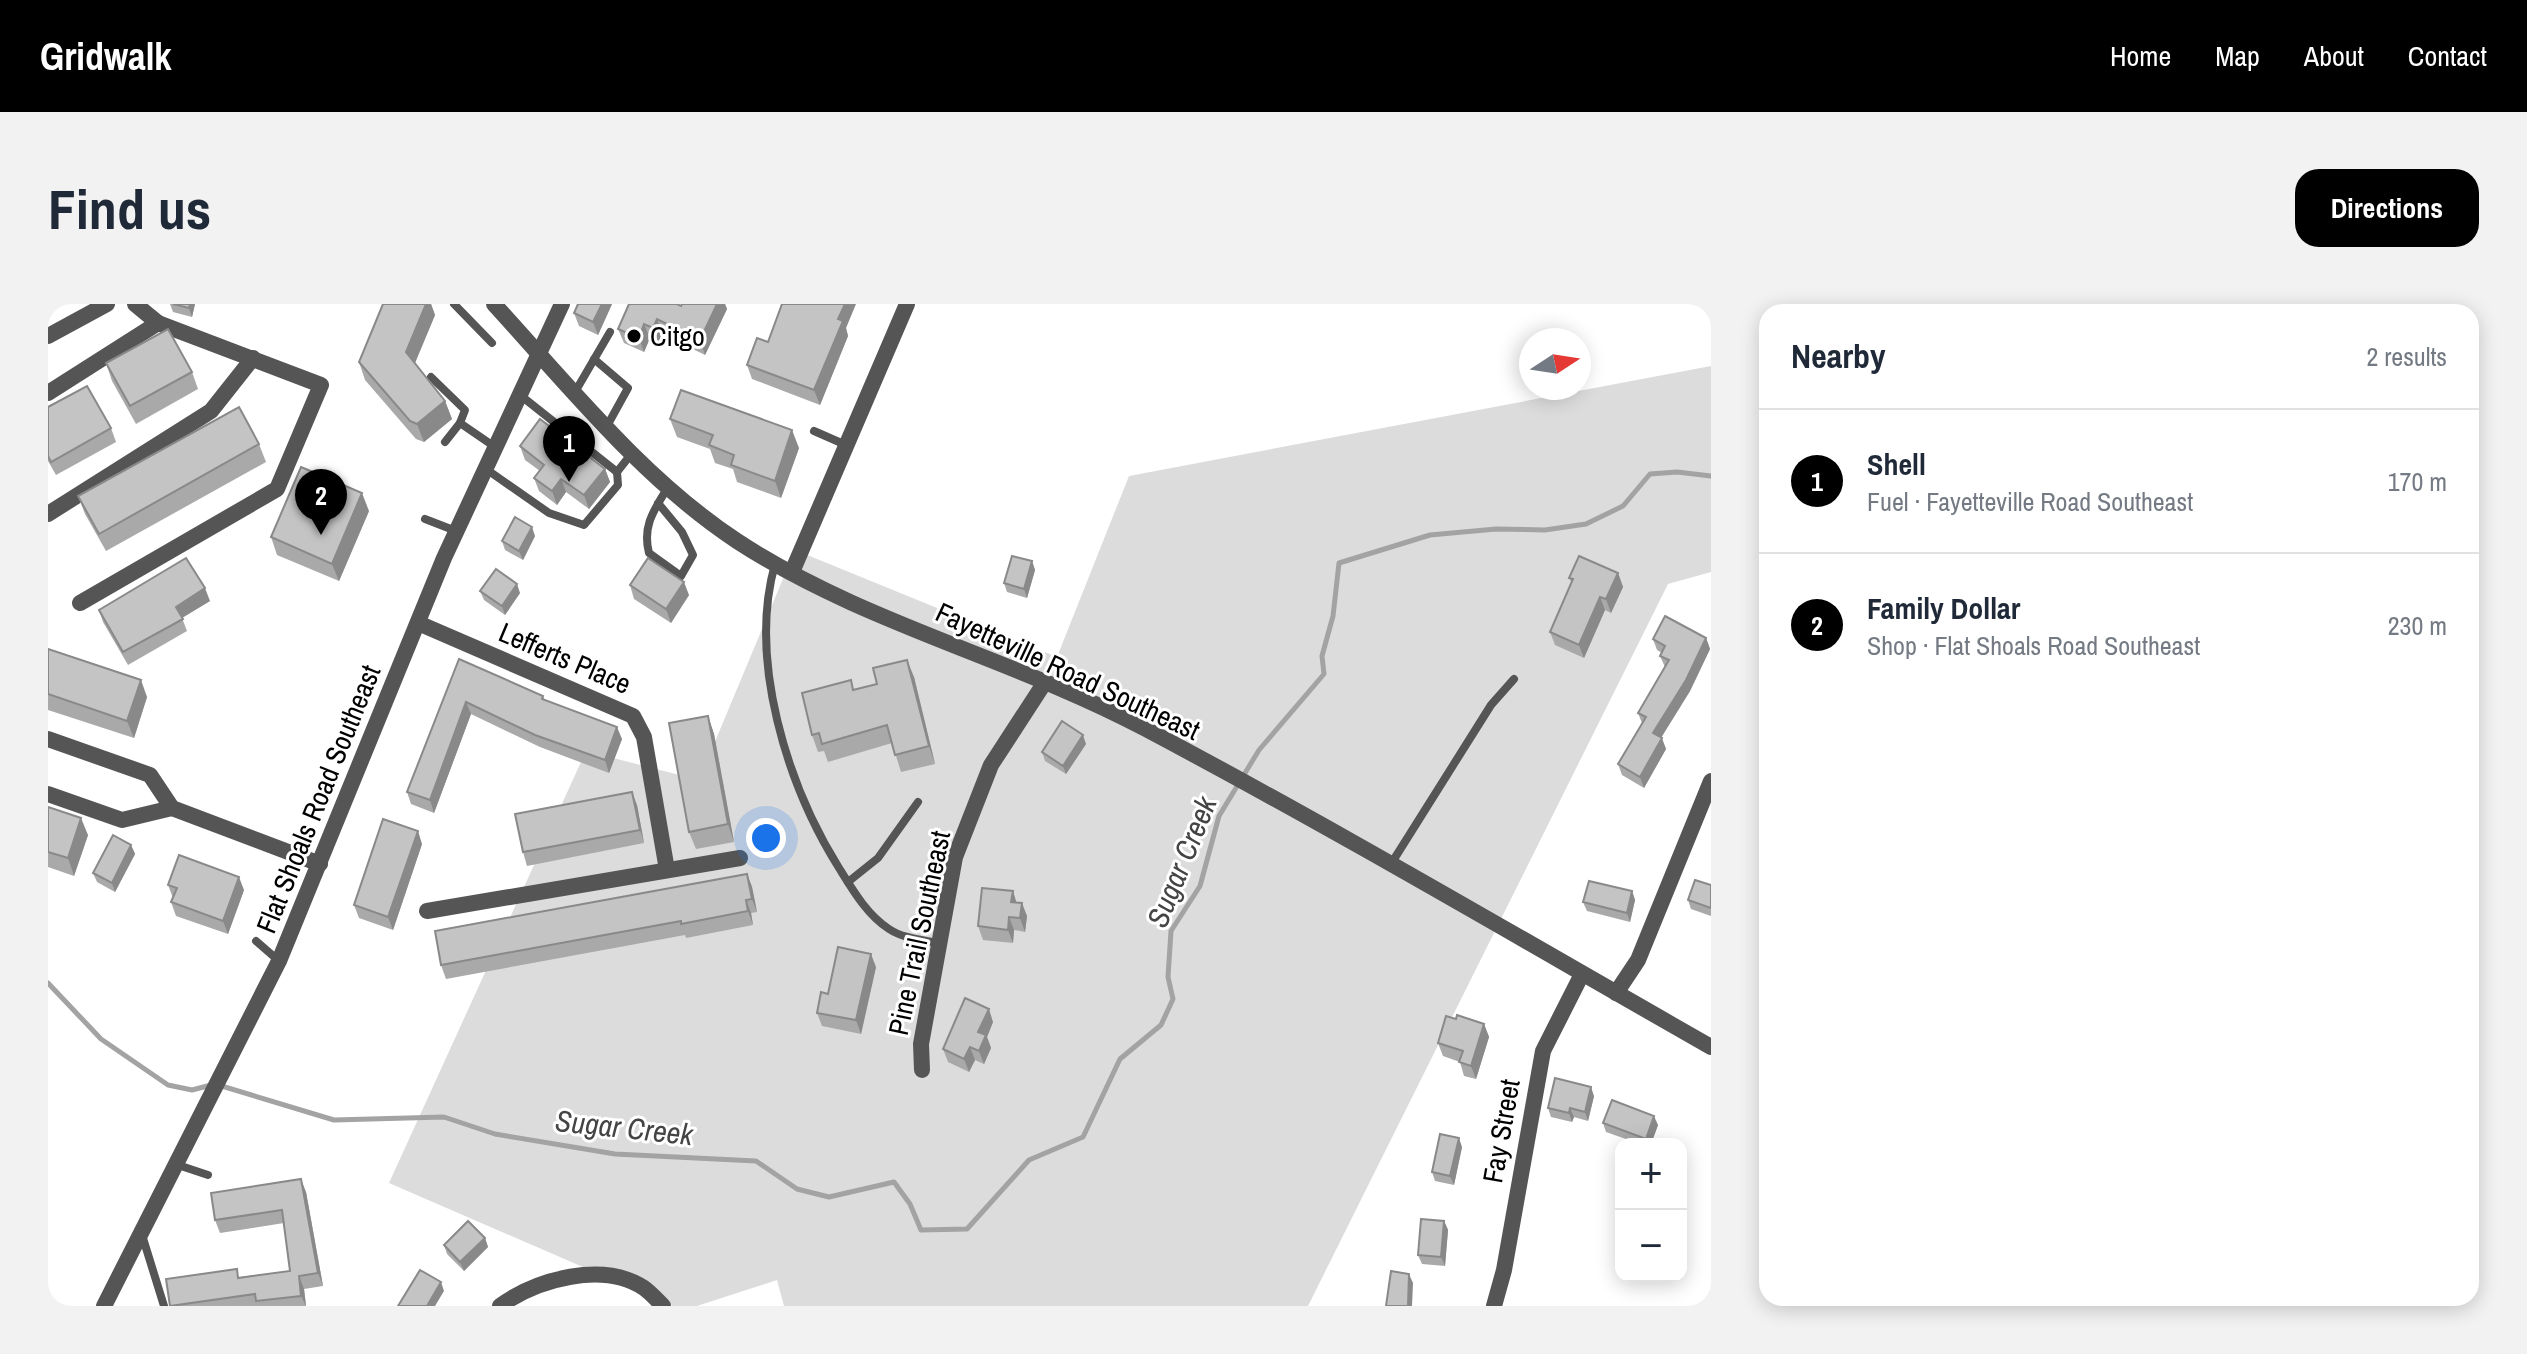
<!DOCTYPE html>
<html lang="en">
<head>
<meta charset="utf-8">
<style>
	body { margin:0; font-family:"Archivo Narrow",sans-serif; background:#f2f2f3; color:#1f2937 }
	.controls { position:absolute; right:24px; bottom:24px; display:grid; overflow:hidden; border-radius:16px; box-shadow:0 4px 20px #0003 }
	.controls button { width:72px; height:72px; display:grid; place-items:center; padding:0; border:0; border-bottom:2px solid #e0e1e3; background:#fff; color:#1f2937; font:40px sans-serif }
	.compass { position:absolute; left:1471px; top:24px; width:72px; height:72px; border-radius:50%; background:#fff; box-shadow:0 4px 20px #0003; rotate:78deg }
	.you { position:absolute; left:718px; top:534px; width:28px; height:28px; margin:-20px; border:6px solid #fff; border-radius:50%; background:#1a73e8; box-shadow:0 0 0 12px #1a73e833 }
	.badge { display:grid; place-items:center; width:52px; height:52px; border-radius:50%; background:#000; color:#fff; font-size:26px; font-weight:700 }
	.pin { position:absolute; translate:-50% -66px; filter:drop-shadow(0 2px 4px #0008) }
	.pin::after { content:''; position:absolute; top:42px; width:28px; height:24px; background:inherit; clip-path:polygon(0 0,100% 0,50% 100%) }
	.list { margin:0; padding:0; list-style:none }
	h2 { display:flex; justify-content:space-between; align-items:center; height:104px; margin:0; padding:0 32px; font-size:34px }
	h2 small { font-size:26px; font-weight:400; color:#747a83 }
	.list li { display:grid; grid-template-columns:52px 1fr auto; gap:24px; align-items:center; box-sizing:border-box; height:144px; padding:0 32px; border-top:2px solid #e0e1e3 }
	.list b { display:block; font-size:30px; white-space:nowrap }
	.list p { margin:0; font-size:26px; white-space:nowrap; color:#747a83 }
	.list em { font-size:26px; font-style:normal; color:#747a83 }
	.map { position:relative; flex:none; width:1663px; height:1002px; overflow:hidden; border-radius:24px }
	header { display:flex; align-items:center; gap:48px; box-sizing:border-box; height:112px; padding:0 40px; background:#000; color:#fff }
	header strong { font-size:38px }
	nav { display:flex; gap:44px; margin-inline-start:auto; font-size:28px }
	.intro { display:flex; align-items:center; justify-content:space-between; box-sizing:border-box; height:192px; padding:0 48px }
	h1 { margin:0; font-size:56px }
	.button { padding:20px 36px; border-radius:24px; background:#000; color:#fff; font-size:28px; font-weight:700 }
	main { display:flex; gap:48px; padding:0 48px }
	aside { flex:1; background:#fff; border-radius:24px; box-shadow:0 4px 20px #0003 }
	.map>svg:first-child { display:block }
	.green { fill:#dcdcdc }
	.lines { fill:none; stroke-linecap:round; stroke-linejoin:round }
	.stream { stroke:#a3a3a3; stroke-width:5 }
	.service { stroke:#555; stroke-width:8 }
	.minor { stroke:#555; stroke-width:16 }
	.tertiary { stroke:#555; stroke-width:16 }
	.wall { fill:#a9a9a9 }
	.shaded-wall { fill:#898989 }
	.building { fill:#c4c4c4; stroke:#898989; stroke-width:2 }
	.poi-dot { fill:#000; stroke:#fff; stroke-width:3 }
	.labels { text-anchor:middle; stroke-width:6; stroke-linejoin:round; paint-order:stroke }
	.poi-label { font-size:28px; fill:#000; stroke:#fff; text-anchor:start }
	.street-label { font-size:28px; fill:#000; stroke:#fff }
	.water-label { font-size:30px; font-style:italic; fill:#444; stroke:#fff }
</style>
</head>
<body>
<header>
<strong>Gridwalk</strong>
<nav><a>Home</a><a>Map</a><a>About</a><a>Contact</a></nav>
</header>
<div class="intro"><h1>Find us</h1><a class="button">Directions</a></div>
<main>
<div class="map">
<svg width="1663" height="1002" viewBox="0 0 1663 1002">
	<rect width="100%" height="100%" fill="#fff"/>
	<polygon class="green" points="1663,62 1663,268 1620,280 1260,1002 736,1002 729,976 649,1002 625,1002 341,879 538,447 651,476 747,246 1009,353 1081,172"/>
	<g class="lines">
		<polyline class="stream" points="0,679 53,735 120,781 144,786 167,780 286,816 396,813 447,830 567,850 708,857 749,885 781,893 846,878 862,900 873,926 919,925 981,856 1035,833 1072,755 1113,721 1125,695 1120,673 1123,627 1152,582 1171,512 1211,446 1276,370 1274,352 1285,312 1291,259 1382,231 1448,225 1497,226 1538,220 1575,202 1602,170 1629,168 1663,172"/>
		<g class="service">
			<polyline points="406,0 444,39"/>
			<polyline points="546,55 580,84 559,122"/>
			<polyline points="383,73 417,106 412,119 447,143"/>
			<polyline points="527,88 562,28"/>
			<polyline points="472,91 569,168"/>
			<polyline points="766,127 798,141"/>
			<polyline points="397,138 412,119"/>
			<polyline points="438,165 501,209 536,221 570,181 569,168 584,149"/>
			<path d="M610 199 634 228 645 251 633 272 601 249C594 222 606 206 620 183"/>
			<polyline points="377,215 408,227"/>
			<path d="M727 260C700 356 739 481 791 564 804 585 819 611 841 625 856 635 877 636 894 640"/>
			<polyline points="1343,560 1443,401 1466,375"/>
			<polyline points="800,578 830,554 870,498"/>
			<polyline points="208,637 231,657"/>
			<polyline points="130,861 160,871"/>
			<polyline points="94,931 116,1002"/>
		</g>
		<g class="minor">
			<polyline points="87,0 110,19"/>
			<polyline points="0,32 59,0"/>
			<polyline points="0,89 110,19 273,81 229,185 32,299"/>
			<polyline points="0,210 163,107 205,54"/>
			<polyline points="744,268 859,0"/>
			<polyline points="370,319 585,412 596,433 619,566"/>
			<polyline points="0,435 102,471 124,504 272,560"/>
			<polyline points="0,490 74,516 124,504"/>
			<polyline points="379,607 692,554"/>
			<polyline points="1568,689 1590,656 1663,477"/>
			<polyline points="874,766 873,740 907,553 943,461 997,378"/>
			<path d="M452 1002C489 975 555 957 596 984 603 989 609 996 615 1002"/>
			<polyline points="1446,1002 1456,966 1495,747 1534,670"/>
		</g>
		<g class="tertiary">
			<path d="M446 0C521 82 595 175 689 237 814 319 964 354 1096 424 1287 525 1475 636 1663 743"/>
			<polyline points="56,1002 231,657 396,254 514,0"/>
		</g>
	</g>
	<g class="wall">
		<polygon points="122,0 147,0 144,13 125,8"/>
		<polygon points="335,0 383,0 387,11 367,59 397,97 404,115 376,138 368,135 317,76 311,58"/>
		<polygon points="530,0 564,0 550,31 531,22 526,9"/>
		<polygon points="634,0 677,0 679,5 657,51 614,30 610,38 602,34 596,48 576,39 570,25 633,2"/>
		<polygon points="798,24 800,32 772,101 704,75 699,61 720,38"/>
		<polygon points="58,59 144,68 150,85 88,120 64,77"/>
		<polygon points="0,103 63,124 68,138 8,171 0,157"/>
		<polygon points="622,115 751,144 733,194 689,178 685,165 667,159 662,145 629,133"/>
		<polygon points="211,140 218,158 58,247 37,210 30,192"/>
		<polygon points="472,142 557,165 562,178 541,205 518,188 509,201 491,187 486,174 492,167 477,156"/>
		<polygon points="321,207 291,277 229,251 223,233"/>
		<polygon points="487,232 475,256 457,246 454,237"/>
		<polygon points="984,257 987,266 979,294 959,288 956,279"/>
		<polygon points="1570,269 1575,283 1563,309 1557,306 1536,354 1507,341 1502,328 1524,279 1521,274"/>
		<polygon points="582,281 641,291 623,319 586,295"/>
		<polygon points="432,287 472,289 457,311 436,296"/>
		<polygon points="162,297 134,314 139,327 80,361 55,318 51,306"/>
		<polygon points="1658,334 1662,345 1642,387 1613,434 1618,445 1596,484 1574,471 1570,460 1594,419 1590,409 1617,363 1612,352 1614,349 1609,346 1605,335"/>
		<polygon points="0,345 99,393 86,434 0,406"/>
		<polygon points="411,355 495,392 497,397 574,435 561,469 492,443 423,410 386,509 363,500 359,488"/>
		<polygon points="866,373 887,460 853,468 844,439 780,458 776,447 770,448 764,431 803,376 806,386"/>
		<polygon points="660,412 666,430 686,538 648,545 641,528"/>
		<polygon points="1038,440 1018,470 997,457 994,448"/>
		<polygon points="589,501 596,539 479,562 475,548"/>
		<polygon points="0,503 40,531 26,572 0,563"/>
		<polygon points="374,540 345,626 311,614 306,601"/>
		<polygon points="83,541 87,550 67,588 49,578 45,569"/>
		<polygon points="699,570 704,583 709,608 703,609 705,621 638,634 637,631 398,675 393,661"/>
		<polygon points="120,581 196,586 180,630 128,612 123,598 125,594"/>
		<polygon points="1663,581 1663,612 1643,605 1640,596"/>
		<polygon points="1584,587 1587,596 1582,618 1539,607 1535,598"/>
		<polygon points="969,599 979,612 977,628 966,626 965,639 935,636 930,622"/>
		<polygon points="828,663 813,730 774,722 769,709 780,690"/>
		<polygon points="1408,715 1436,720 1441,733 1428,775 1416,772 1412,758 1395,752 1390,739"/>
		<polygon points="945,718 939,733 943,744 936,760 927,756 921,768 900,758 895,745"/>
		<polygon points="1546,792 1540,817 1526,813 1524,818 1503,813 1500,804"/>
		<polygon points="1555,819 1610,821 1603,840 1592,840 1558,828"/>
		<polygon points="1414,843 1406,881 1387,877 1384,868"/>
		<polygon points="258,888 275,982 256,985 258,1002 122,1002 192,973 242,967 236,919 172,929 167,916"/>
		<polygon points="1396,917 1400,926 1397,962 1374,960 1370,951"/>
		<polygon points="437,934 440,943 416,967 399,950 396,941"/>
	</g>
	<g class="shaded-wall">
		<polygon points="142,0 147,0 144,13 141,4"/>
		<polygon points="378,0 383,0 387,11 364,66 358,48"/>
		<polygon points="554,0 564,0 550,31 545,18"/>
		<polygon points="669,0 677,0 679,5 657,51 652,36"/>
		<polygon points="797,0 808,0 798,24 800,32 772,101 766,86 790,15"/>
		<polygon points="609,15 614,30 610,38 605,24"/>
		<polygon points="596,20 602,34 596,48 591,34"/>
		<polygon points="397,97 404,115 376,138 369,120"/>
		<polygon points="744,126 751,144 733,194 727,177"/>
		<polygon points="557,165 562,178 541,205 536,191"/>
		<polygon points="513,175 518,188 509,201 504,187"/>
		<polygon points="314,189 321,207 291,277 284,260"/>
		<polygon points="484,223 487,232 475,256 471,247"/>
		<polygon points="984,257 987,266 979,294 976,285"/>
		<polygon points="1570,269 1575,283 1563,309 1558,295"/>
		<polygon points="636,278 641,291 623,319 618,305"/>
		<polygon points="469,280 472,289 457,311 454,302"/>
		<polygon points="157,284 162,297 132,315 128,303"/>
		<polygon points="1552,293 1557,306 1536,354 1531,341"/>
		<polygon points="1658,334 1662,345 1642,387 1609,440 1605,429"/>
		<polygon points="859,356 866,373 887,460 881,442"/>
		<polygon points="93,376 99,393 86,434 79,417"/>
		<polygon points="418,398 423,410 386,509 382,496"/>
		<polygon points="660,412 666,430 686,538 680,520"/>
		<polygon points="569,423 574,435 561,469 557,456"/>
		<polygon points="1035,431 1038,440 1018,470 1015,462"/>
		<polygon points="1614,434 1618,445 1596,484 1592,473"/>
		<polygon points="584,488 589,501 596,539 592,526"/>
		<polygon points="33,514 40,531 26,572 20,554"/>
		<polygon points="370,527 374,540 345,626 340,613"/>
		<polygon points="83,541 87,550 67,588 64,579"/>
		<polygon points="699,570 704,583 709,608 704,595"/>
		<polygon points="191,573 196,586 180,630 175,617"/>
		<polygon points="965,587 969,600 963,598"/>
		<polygon points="1584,587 1587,596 1582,618 1579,609"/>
		<polygon points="698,596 703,609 705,621 700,607"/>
		<polygon points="974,599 979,612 977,628 972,614"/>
		<polygon points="961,613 966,626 965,639 960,626"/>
		<polygon points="823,650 828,663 813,730 808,716"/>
		<polygon points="941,705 945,718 939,733 943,744 936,760 931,747 930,728"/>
		<polygon points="1436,720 1441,733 1428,775 1423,762"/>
		<polygon points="922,743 927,756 921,768 916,755"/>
		<polygon points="1543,783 1546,792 1540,817 1537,808"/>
		<polygon points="1522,804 1526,813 1524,818 1521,809"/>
		<polygon points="1606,812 1610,821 1603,840 1600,840 1598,835"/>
		<polygon points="1411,834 1414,843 1406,881 1402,872"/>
		<polygon points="253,875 258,888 275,982 270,969"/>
		<polygon points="1396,917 1400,926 1397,962 1393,953"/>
		<polygon points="437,934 440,943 416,967 412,958"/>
		<polygon points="1361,970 1365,979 1364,1002 1360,1002"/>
		<polygon points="251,972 256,985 258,1002 253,992"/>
		<polygon points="393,978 396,987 387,1002 379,1002"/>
	</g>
	<g class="building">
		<polygon points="125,0 142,0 141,4"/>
		<polygon points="335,0 378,0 358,48 397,97 369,120 362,117 311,58"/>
		<polygon points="530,0 554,0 545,18 526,9"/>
		<polygon points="581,0 629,0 633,2 634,0 669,0 652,36 609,15 605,24 596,20 591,34 570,25"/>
		<polygon points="734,0 797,0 790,15 795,17 766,86 699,61 709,34 720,38"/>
		<polygon points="120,25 144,68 82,102 58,59"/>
		<polygon points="39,82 63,124 3,158 0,152 0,103"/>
		<polygon points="633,86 744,126 727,177 683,161 686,151 661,141 665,131 622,115"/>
		<polygon points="191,103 211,140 51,230 30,192"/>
		<polygon points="492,115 557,165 536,191 513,175 504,187 486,174 496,161 472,142"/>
		<polygon points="253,163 314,189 284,260 223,233"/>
		<polygon points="467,213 484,223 471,247 454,237"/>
		<polygon points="964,252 984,257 976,285 956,279"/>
		<polygon points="1531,252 1570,269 1558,295 1552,293 1531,341 1502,328 1525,275 1521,274"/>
		<polygon points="138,254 157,284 128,303 135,315 75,348 51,306"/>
		<polygon points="600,254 636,278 618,305 582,281"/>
		<polygon points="448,265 469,280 454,302 432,287"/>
		<polygon points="1617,312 1658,334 1638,376 1605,429 1614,434 1592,473 1570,460 1598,413 1590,409 1621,356 1612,352 1617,342 1605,335"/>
		<polygon points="0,345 93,376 79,417 0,390"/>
		<polygon points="411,355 495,392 494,395 569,423 557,456 487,431 418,398 382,496 359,488"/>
		<polygon points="859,356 881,442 847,451 839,421 774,440 771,429 764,431 754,389 803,376 805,386 829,380 825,364"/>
		<polygon points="660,412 680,520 641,528 621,419"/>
		<polygon points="1014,417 1035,431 1015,462 994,448"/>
		<polygon points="584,488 592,526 475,548 467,510"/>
		<polygon points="0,503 33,514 20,554 0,548"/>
		<polygon points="335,515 370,527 340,613 306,601"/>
		<polygon points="65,531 83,541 64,579 45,569"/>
		<polygon points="131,551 191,573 175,617 123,598 129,584 120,581"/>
		<polygon points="699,570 704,595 698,596 700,607 633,620 633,617 393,661 387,627"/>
		<polygon points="1647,576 1663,581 1663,604 1640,596"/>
		<polygon points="1541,577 1584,587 1579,609 1535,598"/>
		<polygon points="934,584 965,587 963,598 974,599 972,614 961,613 960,626 930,622"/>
		<polygon points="790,643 823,650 808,716 769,709 773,688 780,690"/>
		<polygon points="917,694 941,705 930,728 938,731 931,747 922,743 916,755 895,745"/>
		<polygon points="1409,711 1436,720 1423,762 1411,758 1415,747 1390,739 1398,712 1408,715"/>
		<polygon points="1507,774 1543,783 1537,808 1522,804 1521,809 1500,804"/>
		<polygon points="1564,796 1606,812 1598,835 1555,819"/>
		<polygon points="1392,830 1411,834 1402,872 1384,868"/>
		<polygon points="253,875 270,969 251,972 253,992 208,997 207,990 122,1002 118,975 189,965 190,974 242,967 234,906 167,916 163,889"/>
		<polygon points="1373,915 1396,917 1393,953 1370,951"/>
		<polygon points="420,917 437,934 412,958 396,941"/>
		<polygon points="372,966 393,978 379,1002 350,1002"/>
		<polygon points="1343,967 1361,970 1360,1002 1338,1002"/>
	</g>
	<circle class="poi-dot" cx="586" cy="32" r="8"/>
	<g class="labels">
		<g class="poi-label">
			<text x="602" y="42">Citgo</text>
		</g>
		<g class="street-label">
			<text transform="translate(517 354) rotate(23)" y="10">Lefferts Place</text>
			<text transform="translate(1020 367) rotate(25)" y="10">Fayetteville Road Southeast</text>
			<text transform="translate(270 495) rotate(-68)" y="10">Flat Shoals Road Southeast</text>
			<text transform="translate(871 629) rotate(-78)" y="10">Pine Trail Southeast</text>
			<text transform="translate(1453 827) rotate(-80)" y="10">Fay Street</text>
		</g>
		<g class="water-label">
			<text transform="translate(1134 558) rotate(-68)" y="10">Sugar Creek</text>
			<text transform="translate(576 824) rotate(6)" y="10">Sugar Creek</text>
		</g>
	</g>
</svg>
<div class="controls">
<button>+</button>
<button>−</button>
</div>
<svg class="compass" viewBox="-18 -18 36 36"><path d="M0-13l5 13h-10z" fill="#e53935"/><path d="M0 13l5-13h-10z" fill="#747a83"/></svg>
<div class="you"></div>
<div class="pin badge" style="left:521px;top:178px">1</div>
<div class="pin badge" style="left:273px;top:231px">2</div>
</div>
<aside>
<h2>Nearby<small>2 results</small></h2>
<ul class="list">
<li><span class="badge">1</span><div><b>Shell</b><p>Fuel · Fayetteville Road Southeast</p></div><em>170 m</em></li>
<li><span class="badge">2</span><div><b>Family Dollar</b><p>Shop · Flat Shoals Road Southeast</p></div><em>230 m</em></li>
</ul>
</aside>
</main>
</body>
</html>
